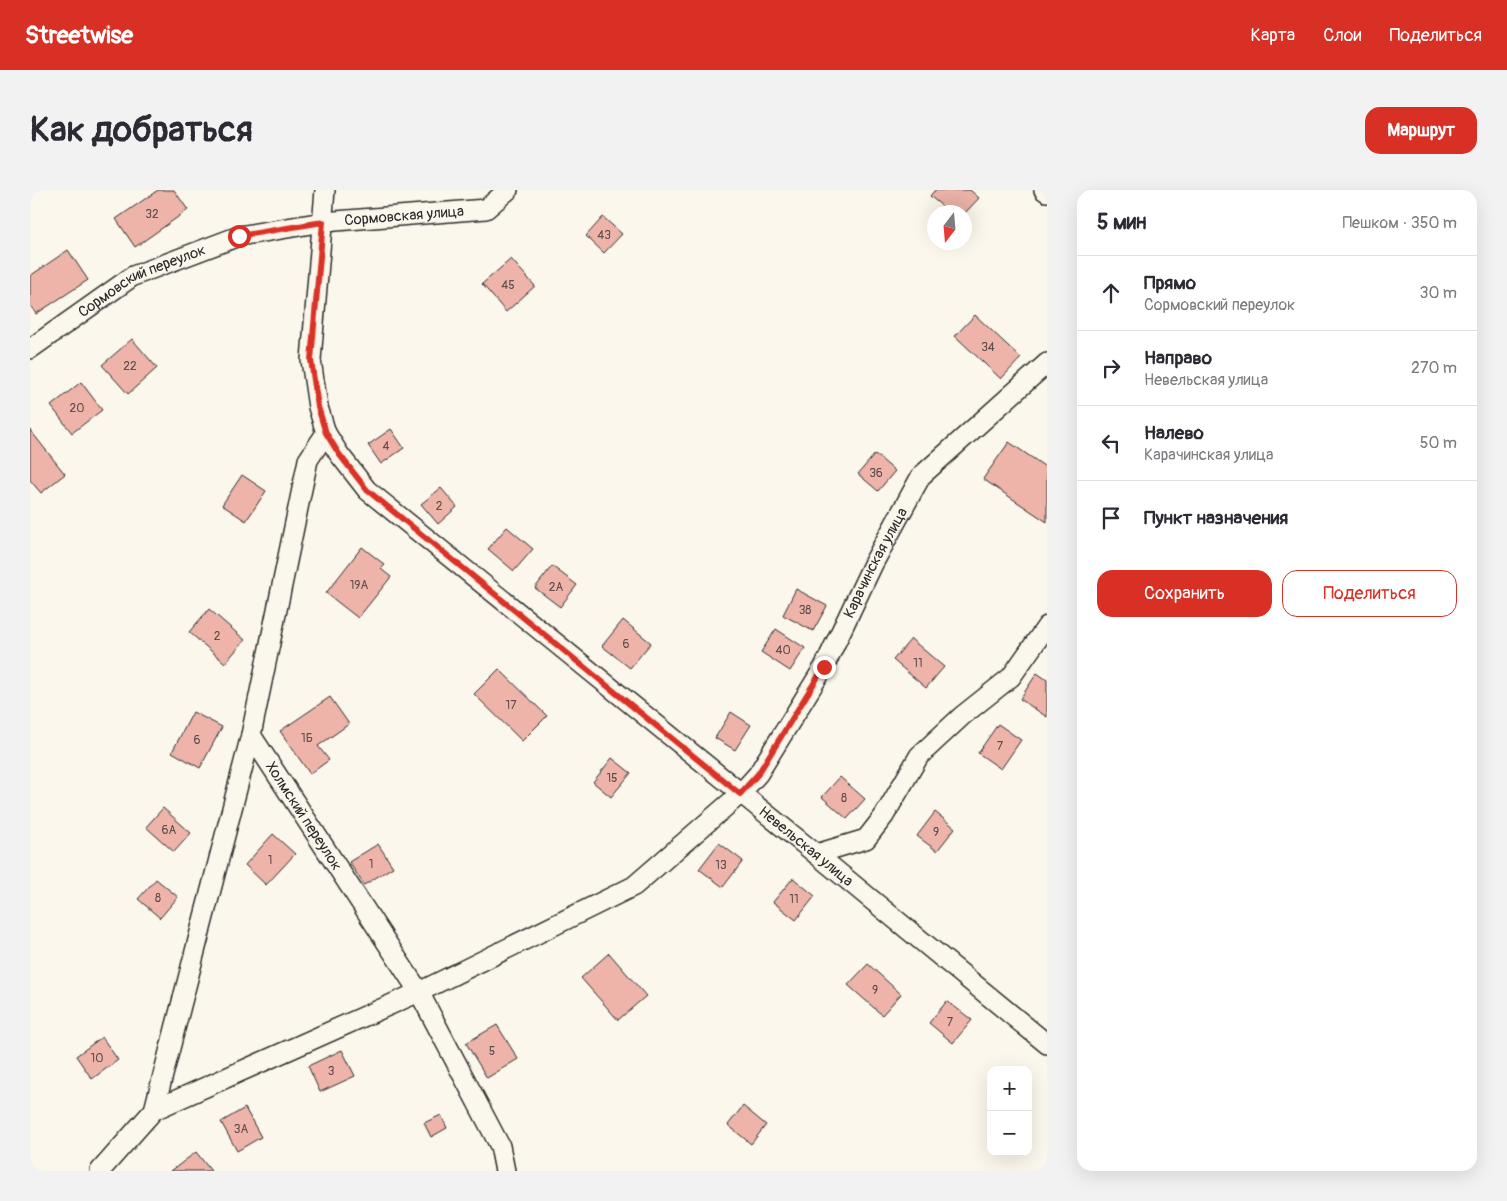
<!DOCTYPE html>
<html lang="ru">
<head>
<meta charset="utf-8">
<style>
	body { margin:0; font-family:Pangolin,sans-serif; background:#f2f2f3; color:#2b2b33 }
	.controls { position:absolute; right:15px; bottom:15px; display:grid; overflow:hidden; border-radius:10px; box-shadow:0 5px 20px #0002 }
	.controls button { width:45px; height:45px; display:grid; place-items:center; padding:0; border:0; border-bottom:1px solid #e1e1e2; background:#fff; color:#2b2b33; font:25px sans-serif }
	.compass { position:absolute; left:897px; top:15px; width:45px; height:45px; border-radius:50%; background:#fff; box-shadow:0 5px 20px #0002; rotate:196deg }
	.stop { position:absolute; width:15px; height:15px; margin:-11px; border:4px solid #d93025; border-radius:50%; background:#fff }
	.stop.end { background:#d93025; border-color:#fff; box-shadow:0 1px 5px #0008 }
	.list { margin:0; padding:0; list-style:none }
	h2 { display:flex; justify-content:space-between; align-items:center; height:65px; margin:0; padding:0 20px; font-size:21px }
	h2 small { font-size:16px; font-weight:400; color:#7c7c81 }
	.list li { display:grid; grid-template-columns:32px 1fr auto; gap:15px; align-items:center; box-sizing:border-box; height:75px; padding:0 20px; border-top:1px solid #e1e1e2 }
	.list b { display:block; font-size:19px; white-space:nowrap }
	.list p { margin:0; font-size:16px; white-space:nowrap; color:#7c7c81 }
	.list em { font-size:16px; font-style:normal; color:#7c7c81 }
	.actions { display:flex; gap:10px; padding:15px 20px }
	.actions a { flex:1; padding:11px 0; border:1px solid #d93025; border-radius:15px; text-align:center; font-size:18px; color:#d93025 }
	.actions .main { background:#d93025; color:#fff }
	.icon { flex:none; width:28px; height:28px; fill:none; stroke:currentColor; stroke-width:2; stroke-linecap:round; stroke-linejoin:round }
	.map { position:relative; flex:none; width:1017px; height:981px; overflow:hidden; border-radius:15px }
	header { display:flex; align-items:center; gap:30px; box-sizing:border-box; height:70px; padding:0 25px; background:#d93025; color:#fff }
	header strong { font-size:24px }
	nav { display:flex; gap:28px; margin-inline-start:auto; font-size:18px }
	.intro { display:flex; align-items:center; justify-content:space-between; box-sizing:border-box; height:120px; padding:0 30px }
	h1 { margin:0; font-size:35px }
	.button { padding:12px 22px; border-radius:15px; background:#d93025; color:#fff; font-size:18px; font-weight:700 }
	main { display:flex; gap:30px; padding:0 30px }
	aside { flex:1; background:#fff; border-radius:15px; box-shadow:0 5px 20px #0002 }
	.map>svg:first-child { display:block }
	.building { fill:#eeb4a9; stroke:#2b2b2b }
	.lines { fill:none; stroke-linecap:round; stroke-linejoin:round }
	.minor-casing { stroke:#2b2b2b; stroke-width:22 }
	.minor { stroke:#fbf7ec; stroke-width:19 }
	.route { stroke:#d93025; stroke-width:6 }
	.labels { text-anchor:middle; stroke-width:4; stroke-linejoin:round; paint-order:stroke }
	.number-label { font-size:12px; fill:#5c4d4a }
	.street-label { font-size:15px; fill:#2b2b2b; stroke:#fbf7ec }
</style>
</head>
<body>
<header>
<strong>Streetwise</strong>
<nav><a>Карта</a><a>Слои</a><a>Поделиться</a></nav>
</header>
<div class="intro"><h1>Как добраться</h1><a class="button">Маршрут</a></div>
<main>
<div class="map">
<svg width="1017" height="981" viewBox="0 0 1017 981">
	<rect width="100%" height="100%" fill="#fbf7ec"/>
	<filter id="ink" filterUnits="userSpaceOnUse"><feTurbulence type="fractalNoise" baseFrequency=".02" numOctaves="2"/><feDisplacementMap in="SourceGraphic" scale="10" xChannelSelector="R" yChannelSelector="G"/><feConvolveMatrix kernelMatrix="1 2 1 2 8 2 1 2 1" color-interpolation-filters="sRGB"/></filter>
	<g filter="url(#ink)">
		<g class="building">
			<polygon points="128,0 144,0 158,20 105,57 86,29"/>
			<polygon points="905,0 940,0 949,8 934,24 934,22 919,22 900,6"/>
			<polygon points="573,27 592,44 574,63 556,46"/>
			<polygon points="38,60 58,90 6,124 0,115 0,86"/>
			<polygon points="481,69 505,96 476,122 452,94"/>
			<polygon points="945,125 991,168 971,189 925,146"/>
			<polygon points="102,149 127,178 98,204 72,175"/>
			<polygon points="51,192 72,220 42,243 21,216"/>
			<polygon points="361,239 374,258 351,274 338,255"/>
			<polygon points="0,240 35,284 11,303 0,290"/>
			<polygon points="979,252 1017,278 1017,332 953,289"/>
			<polygon points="845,264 865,281 848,301 828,284"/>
			<polygon points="212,285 236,301 216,331 192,315"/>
			<polygon points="411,298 427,317 408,334 391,314"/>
			<polygon points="477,337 503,359 484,381 458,359"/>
			<polygon points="332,357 355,375 351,379 361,387 328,428 296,403"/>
			<polygon points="522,376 547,395 530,417 505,398"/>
			<polygon points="766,399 797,416 783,441 753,425"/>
			<polygon points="179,419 215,450 195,473 159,442"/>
			<polygon points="593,430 621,453 600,478 572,456"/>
			<polygon points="746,439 775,458 760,481 731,462"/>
			<polygon points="881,449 914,477 896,498 863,470"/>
			<polygon points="469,479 517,526 492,551 444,504"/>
			<polygon points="1007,483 1017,490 1017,527 990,509"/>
			<polygon points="300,507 319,534 288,556 299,570 280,584 250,541"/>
			<polygon points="163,522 192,537 170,578 142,562"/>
			<polygon points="701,522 721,535 705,560 685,548"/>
			<polygon points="968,534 991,550 971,579 948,563"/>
			<polygon points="582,568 601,583 581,607 563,592"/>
			<polygon points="810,587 835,609 817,629 792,607"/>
			<polygon points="133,618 161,643 144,662 116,637"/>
			<polygon points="905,622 925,638 907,661 887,646"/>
			<polygon points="243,644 265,664 236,695 215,675"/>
			<polygon points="689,653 713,671 693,697 669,679"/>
			<polygon points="348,654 363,677 334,695 319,672"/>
			<polygon points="763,688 785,706 766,730 743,712"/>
			<polygon points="126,689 148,707 130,728 108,709"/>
			<polygon points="579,763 616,806 588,830 551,788"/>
			<polygon points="838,774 871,804 852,825 818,795"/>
			<polygon points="917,811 942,830 923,853 899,833"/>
			<polygon points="467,835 488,869 457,888 436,853"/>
			<polygon points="72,847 88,870 62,889 46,866"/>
			<polygon points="312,860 325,886 290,902 278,876"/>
			<polygon points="713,916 736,935 721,954 698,935"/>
			<polygon points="215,918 231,947 207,961 191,932"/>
			<polygon points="411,925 417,938 401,947 394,933"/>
			<polygon points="166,962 181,981 141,981"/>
		</g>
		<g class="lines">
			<defs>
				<g id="minor">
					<path id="s1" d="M295 0 281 170 288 217 296 243 309 264 337 300 786 664 1017 854"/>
					<polyline points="1014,0 1017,2"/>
					<path id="s2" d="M0 159 103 86 209 46 293 32 456 19 478 0"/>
					<path id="s3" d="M296 243 278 270 221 545 389 802 470 956 475 981"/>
					<polyline points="786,664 836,649 854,626 889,566 932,526 981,487 1017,436"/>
					<path id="s4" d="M124 920 389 802 604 696 710 604 728 584 794 477 843 374 891 286 1017 173"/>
					<polyline points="70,981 124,920 221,545"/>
				</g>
			</defs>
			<use href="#minor" class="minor-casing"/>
			<use href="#minor" class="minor"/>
		</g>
	</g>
	<g class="lines" filter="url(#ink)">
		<polyline class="route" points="209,46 293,32 281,170 288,217 296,243 309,264 337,300 710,604 728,584 794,477"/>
	</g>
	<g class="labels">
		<g class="number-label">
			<text x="122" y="28">32</text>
			<text x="574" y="49">43</text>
			<text x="478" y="99">45</text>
			<text x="958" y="161">34</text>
			<text x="100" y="180">22</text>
			<text x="47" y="222">20</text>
			<text x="356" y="260">4</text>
			<text x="846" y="287">36</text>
			<text x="409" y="320">2</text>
			<text x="329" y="399">19А</text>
			<text x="526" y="401">2А</text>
			<text x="775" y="424">38</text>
			<text x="187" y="450">2</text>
			<text x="596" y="458">6</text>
			<text x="753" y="464">40</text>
			<text x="888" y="477">11</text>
			<text x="481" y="519">17</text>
			<text x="277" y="552">1Б</text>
			<text x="167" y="554">6</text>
			<text x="970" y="560">7</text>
			<text x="582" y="592">15</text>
			<text x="814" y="612">8</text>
			<text x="139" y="644">6А</text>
			<text x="906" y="646">9</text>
			<text x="240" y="674">1</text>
			<text x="341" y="678">1</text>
			<text x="691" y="679">13</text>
			<text x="128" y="712">8</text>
			<text x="764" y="713">11</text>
			<text x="845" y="804">9</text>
			<text x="920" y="836">7</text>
			<text x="462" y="865">5</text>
			<text x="67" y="872">10</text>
			<text x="301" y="885">3</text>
			<text x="211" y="943">3А</text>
		</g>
		<g class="street-label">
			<text dy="5" stroke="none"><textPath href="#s2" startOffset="406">Сормовская улица</textPath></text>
			<text dy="5" stroke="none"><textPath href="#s2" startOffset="132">Сормовский переулок</textPath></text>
			<text dy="5" stroke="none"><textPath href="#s4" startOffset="939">Карачинская улица</textPath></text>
			<text dy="5" stroke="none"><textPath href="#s3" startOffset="410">Холмский переулок</textPath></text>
			<text dy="5" stroke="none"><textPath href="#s1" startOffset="881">Невельская улица</textPath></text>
		</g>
	</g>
</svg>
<div class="controls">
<button>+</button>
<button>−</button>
</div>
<svg class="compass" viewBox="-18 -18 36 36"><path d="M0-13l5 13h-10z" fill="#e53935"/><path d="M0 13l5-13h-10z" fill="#7c7c81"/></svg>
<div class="stop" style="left:209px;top:46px"></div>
<div class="stop end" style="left:794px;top:477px"></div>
</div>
<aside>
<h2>5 мин<small>Пешком · 350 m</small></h2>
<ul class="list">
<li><svg class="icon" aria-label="ahead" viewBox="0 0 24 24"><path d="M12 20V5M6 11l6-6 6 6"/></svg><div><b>Прямо</b><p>Сормовский переулок</p></div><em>30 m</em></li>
<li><svg class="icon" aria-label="right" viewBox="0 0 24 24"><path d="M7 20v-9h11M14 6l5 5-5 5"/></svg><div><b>Направо</b><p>Невельская улица</p></div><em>270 m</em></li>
<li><svg class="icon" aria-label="left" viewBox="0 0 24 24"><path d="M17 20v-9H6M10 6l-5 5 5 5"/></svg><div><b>Налево</b><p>Карачинская улица</p></div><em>50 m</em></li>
<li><svg class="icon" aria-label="arrive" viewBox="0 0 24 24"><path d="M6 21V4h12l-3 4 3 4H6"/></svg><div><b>Пункт назначения</b></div></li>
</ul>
<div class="actions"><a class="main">Сохранить</a><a>Поделиться</a></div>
</aside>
</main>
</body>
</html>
